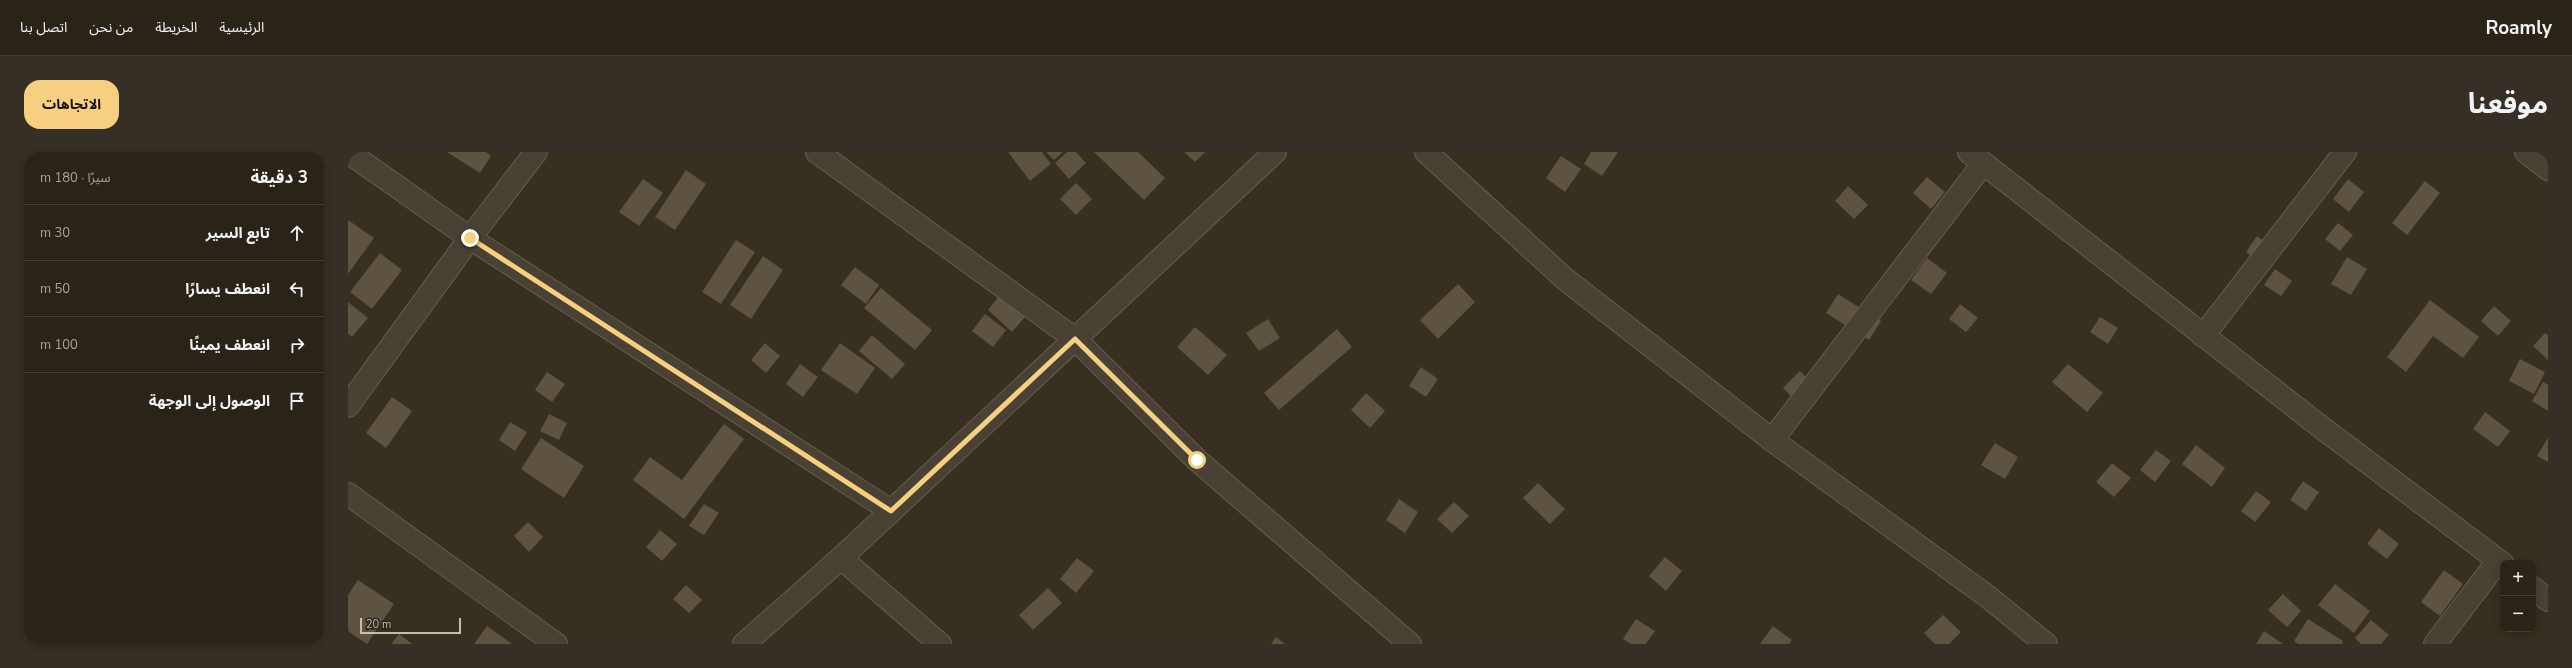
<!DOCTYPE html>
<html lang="ar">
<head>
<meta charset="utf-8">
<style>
	body { margin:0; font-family:"Nunito Sans","Noto Sans Arabic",sans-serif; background:#352f25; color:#f1f3f6; direction:rtl }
	.controls { position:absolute; right:12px; bottom:12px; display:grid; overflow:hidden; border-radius:8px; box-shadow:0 2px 10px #0003 }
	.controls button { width:36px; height:36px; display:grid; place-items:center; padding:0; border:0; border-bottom:1px solid #454037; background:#292318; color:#f1f3f6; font:20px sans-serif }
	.scale { position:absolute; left:12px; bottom:10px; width:101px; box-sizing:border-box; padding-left:4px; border:2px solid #c4bdae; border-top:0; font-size:11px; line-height:14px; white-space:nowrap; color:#c4bdae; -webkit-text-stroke:3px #2c2519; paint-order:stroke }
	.stop { position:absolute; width:12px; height:12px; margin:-9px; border:3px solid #f6cf81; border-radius:50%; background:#fff }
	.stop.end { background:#f6cf81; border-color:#fff; box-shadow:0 1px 4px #0008 }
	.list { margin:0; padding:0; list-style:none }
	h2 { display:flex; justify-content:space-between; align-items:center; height:52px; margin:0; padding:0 16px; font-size:17px }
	h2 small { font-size:13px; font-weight:400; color:#a5a4a2 }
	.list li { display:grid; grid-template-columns:26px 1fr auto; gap:12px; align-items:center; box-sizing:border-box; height:56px; padding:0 16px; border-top:1px solid #454037 }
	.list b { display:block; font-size:15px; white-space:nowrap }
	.list em { font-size:13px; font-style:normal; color:#a5a4a2 }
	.icon { flex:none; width:22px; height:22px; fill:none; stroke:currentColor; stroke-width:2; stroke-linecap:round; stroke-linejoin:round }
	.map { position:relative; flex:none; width:2200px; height:492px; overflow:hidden; direction:ltr; border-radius:16px }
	header { display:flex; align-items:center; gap:24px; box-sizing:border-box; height:56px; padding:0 20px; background:#292318; border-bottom:1px solid #454037 }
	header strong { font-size:19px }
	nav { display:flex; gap:22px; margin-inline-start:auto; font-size:14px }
	.intro { display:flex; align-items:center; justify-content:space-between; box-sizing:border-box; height:96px; padding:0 24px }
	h1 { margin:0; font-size:28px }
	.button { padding:10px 18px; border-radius:16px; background:#f6cf81; color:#111; font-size:14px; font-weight:700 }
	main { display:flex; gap:24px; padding:0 24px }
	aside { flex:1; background:#292318; border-radius:16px; box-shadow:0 2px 10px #0003 }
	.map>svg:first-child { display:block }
	.building { fill:#5c5341 }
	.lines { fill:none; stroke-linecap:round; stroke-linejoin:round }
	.minor-casing { stroke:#655e51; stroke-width:24 }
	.minor { stroke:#484134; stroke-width:22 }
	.route { stroke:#f6cf81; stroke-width:5 }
</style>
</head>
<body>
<header>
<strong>Roamly</strong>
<nav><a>الرئيسية</a><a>الخريطة</a><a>من نحن</a><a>اتصل بنا</a></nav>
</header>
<div class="intro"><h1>موقعنا</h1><a class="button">الاتجاهات</a></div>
<main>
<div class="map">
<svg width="2200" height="492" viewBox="0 0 2200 492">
	<rect width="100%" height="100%" fill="#372f20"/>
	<g class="building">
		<polygon points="99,0 138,0 143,4 132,21"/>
		<polygon points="660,0 694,0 703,12 682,29"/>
		<polygon points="698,0 715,0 706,8"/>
		<polygon points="719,0 728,0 738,11 721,27 707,11"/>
		<polygon points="746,0 790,0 817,26 796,48"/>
		<polygon points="836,0 857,0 847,10"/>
		<polygon points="1243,0 1270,0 1254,24 1236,12"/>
		<polygon points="1213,4 1233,17 1217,40 1198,26"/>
		<polygon points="338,18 358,32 327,78 307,65"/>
		<polygon points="1579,25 1597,40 1583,57 1565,41"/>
		<polygon points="295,27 315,41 291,74 271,60"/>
		<polygon points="2000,27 2016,40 2001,60 1985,47"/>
		<polygon points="2077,29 2092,41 2059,83 2044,71"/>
		<polygon points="728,31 744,47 728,63 712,47"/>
		<polygon points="1500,34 1520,53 1506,67 1487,49"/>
		<polygon points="0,68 26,86 0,122"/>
		<polygon points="1990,71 2005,83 1992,99 1977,87"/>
		<polygon points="1909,84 1926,97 1915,112 1898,100"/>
		<polygon points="388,88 407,100 373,152 354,140"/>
		<polygon points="32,101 54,118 24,157 2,140"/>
		<polygon points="415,104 435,118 403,167 382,153"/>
		<polygon points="1999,105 2019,117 2003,143 1983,132"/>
		<polygon points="1579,106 1599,121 1583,142 1563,128"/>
		<polygon points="507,115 531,133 518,152 493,133"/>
		<polygon points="1927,117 1944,129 1933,144 1916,133"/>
		<polygon points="1110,132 1127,150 1090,187 1072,168"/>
		<polygon points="533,136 584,178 567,198 516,156"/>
		<polygon points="1490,142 1533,169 1521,188 1478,161"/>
		<polygon points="652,143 677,165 664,180 640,158"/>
		<polygon points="2082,148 2131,185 2115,206 2085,184 2058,220 2039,205"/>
		<polygon points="0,150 20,166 4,185 0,182"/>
		<polygon points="1612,152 1630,166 1618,180 1601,167"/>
		<polygon points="2146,154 2163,169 2150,184 2133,169"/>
		<polygon points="637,162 658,178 645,195 624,179"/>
		<polygon points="1752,165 1770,176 1760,192 1742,180"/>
		<polygon points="920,167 932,186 911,199 898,181"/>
		<polygon points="847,175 879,203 860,223 829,195"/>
		<polygon points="989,177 1004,195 931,258 916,241"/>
		<polygon points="2197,181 2200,183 2200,208 2185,194"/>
		<polygon points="524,183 557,212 544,227 511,199"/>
		<polygon points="417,191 432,204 418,221 403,208"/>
		<polygon points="492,191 527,216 509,242 473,218"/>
		<polygon points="2172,207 2197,220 2186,242 2161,229"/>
		<polygon points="452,212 470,225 455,245 438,232"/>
		<polygon points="1720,212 1755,241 1739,260 1704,230"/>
		<polygon points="1073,215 1090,227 1078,245 1061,234"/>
		<polygon points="1452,219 1470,237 1453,254 1435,236"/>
		<polygon points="199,220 217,232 204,250 187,238"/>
		<polygon points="2195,230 2200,233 2200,259 2184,249"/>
		<polygon points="1018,241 1037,259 1022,276 1003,258"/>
		<polygon points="44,245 64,259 38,296 18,281"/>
		<polygon points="2137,260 2162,279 2150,295 2125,277"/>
		<polygon points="201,262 219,271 211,288 192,279"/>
		<polygon points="162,270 179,280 167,299 151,288"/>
		<polygon points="376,272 396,287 336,367 285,328 302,305 334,328"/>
		<polygon points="193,286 236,314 216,346 173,317"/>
		<polygon points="2199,287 2200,287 2200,310 2189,304"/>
		<polygon points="1647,291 1670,305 1657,327 1633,313"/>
		<polygon points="1848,293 1877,316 1864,335 1834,312"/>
		<polygon points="1808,298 1823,309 1807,330 1792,318"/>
		<polygon points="1764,311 1783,326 1766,345 1748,330"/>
		<polygon points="1955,329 1971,340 1958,359 1942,348"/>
		<polygon points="1190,331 1217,357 1202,372 1175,346"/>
		<polygon points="1908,339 1923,350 1907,370 1893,359"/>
		<polygon points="1051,347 1070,360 1057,381 1038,368"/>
		<polygon points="1106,350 1121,364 1104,381 1089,367"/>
		<polygon points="356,352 371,361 356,383 341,374"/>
		<polygon points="180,370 195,385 181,400 166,384"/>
		<polygon points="2031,376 2051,392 2039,407 2019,392"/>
		<polygon points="312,378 329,392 314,409 298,395"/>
		<polygon points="1317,405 1334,419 1318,439 1301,424"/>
		<polygon points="729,406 746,419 728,441 712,427"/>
		<polygon points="2096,418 2115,432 2092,464 2073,450"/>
		<polygon points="10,428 46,452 19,492 0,479 0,443"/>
		<polygon points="1987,432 2022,459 2006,481 1970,453"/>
		<polygon points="338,433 354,448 341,461 325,447"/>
		<polygon points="700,436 714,451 685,478 671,463"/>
		<polygon points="1935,442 1953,459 1939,475 1920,458"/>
		<polygon points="1595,463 1613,480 1601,492 1587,492 1576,481"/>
		<polygon points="1288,467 1307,479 1298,492 1283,492 1275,487"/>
		<polygon points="1960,467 1995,489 1994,492 1950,492 1946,489"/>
		<polygon points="2023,468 2041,483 2033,492 2013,492 2007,486"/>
		<polygon points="139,474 164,492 126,492"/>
		<polygon points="1425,474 1444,488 1441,492 1412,492"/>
		<polygon points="1916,479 1935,492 1908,492"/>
		<polygon points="51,482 64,492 43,492"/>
		<polygon points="928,485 937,492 923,492"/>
	</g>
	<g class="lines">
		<defs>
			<g id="minor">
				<polyline points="0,0 122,86 543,359"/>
				<polyline points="469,0 727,187 849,308 1062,492"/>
				<polyline points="1078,0 1217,127 1424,288 1639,444 1698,492"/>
				<polyline points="1621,0 1969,272 2155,412"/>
				<polyline points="2178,0 2200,17"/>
				<polyline points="1855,184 1997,0"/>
				<polyline points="0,254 122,86 188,0"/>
				<polyline points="1424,288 1635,12"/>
				<polyline points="0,342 208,492"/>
				<polyline points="493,406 592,492"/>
				<polyline points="2185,436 2200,448"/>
				<polyline points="396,492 493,406 927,0"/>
				<polyline points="2087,492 2150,409"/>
			</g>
		</defs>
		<use href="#minor" class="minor-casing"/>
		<use href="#minor" class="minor"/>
	</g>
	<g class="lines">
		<polyline class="route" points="122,86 543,359 727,187 849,308"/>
	</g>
</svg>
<div class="controls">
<button>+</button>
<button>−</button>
</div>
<div class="scale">20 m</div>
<div class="stop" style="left:849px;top:308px"></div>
<div class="stop end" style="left:122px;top:86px"></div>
</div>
<aside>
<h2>3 دقيقة<small>سيرًا · 180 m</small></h2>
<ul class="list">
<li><svg class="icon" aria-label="ahead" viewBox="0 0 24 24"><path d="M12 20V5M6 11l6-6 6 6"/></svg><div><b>تابع السير</b></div><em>30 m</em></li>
<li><svg class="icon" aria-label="left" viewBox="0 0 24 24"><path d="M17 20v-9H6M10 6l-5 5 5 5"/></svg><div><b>انعطف يسارًا</b></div><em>50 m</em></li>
<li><svg class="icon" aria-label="right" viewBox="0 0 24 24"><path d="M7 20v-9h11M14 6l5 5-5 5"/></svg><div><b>انعطف يمينًا</b></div><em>100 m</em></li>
<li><svg class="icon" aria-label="arrive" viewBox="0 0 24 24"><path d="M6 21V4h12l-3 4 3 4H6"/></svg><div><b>الوصول إلى الوجهة</b></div></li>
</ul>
</aside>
</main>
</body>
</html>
